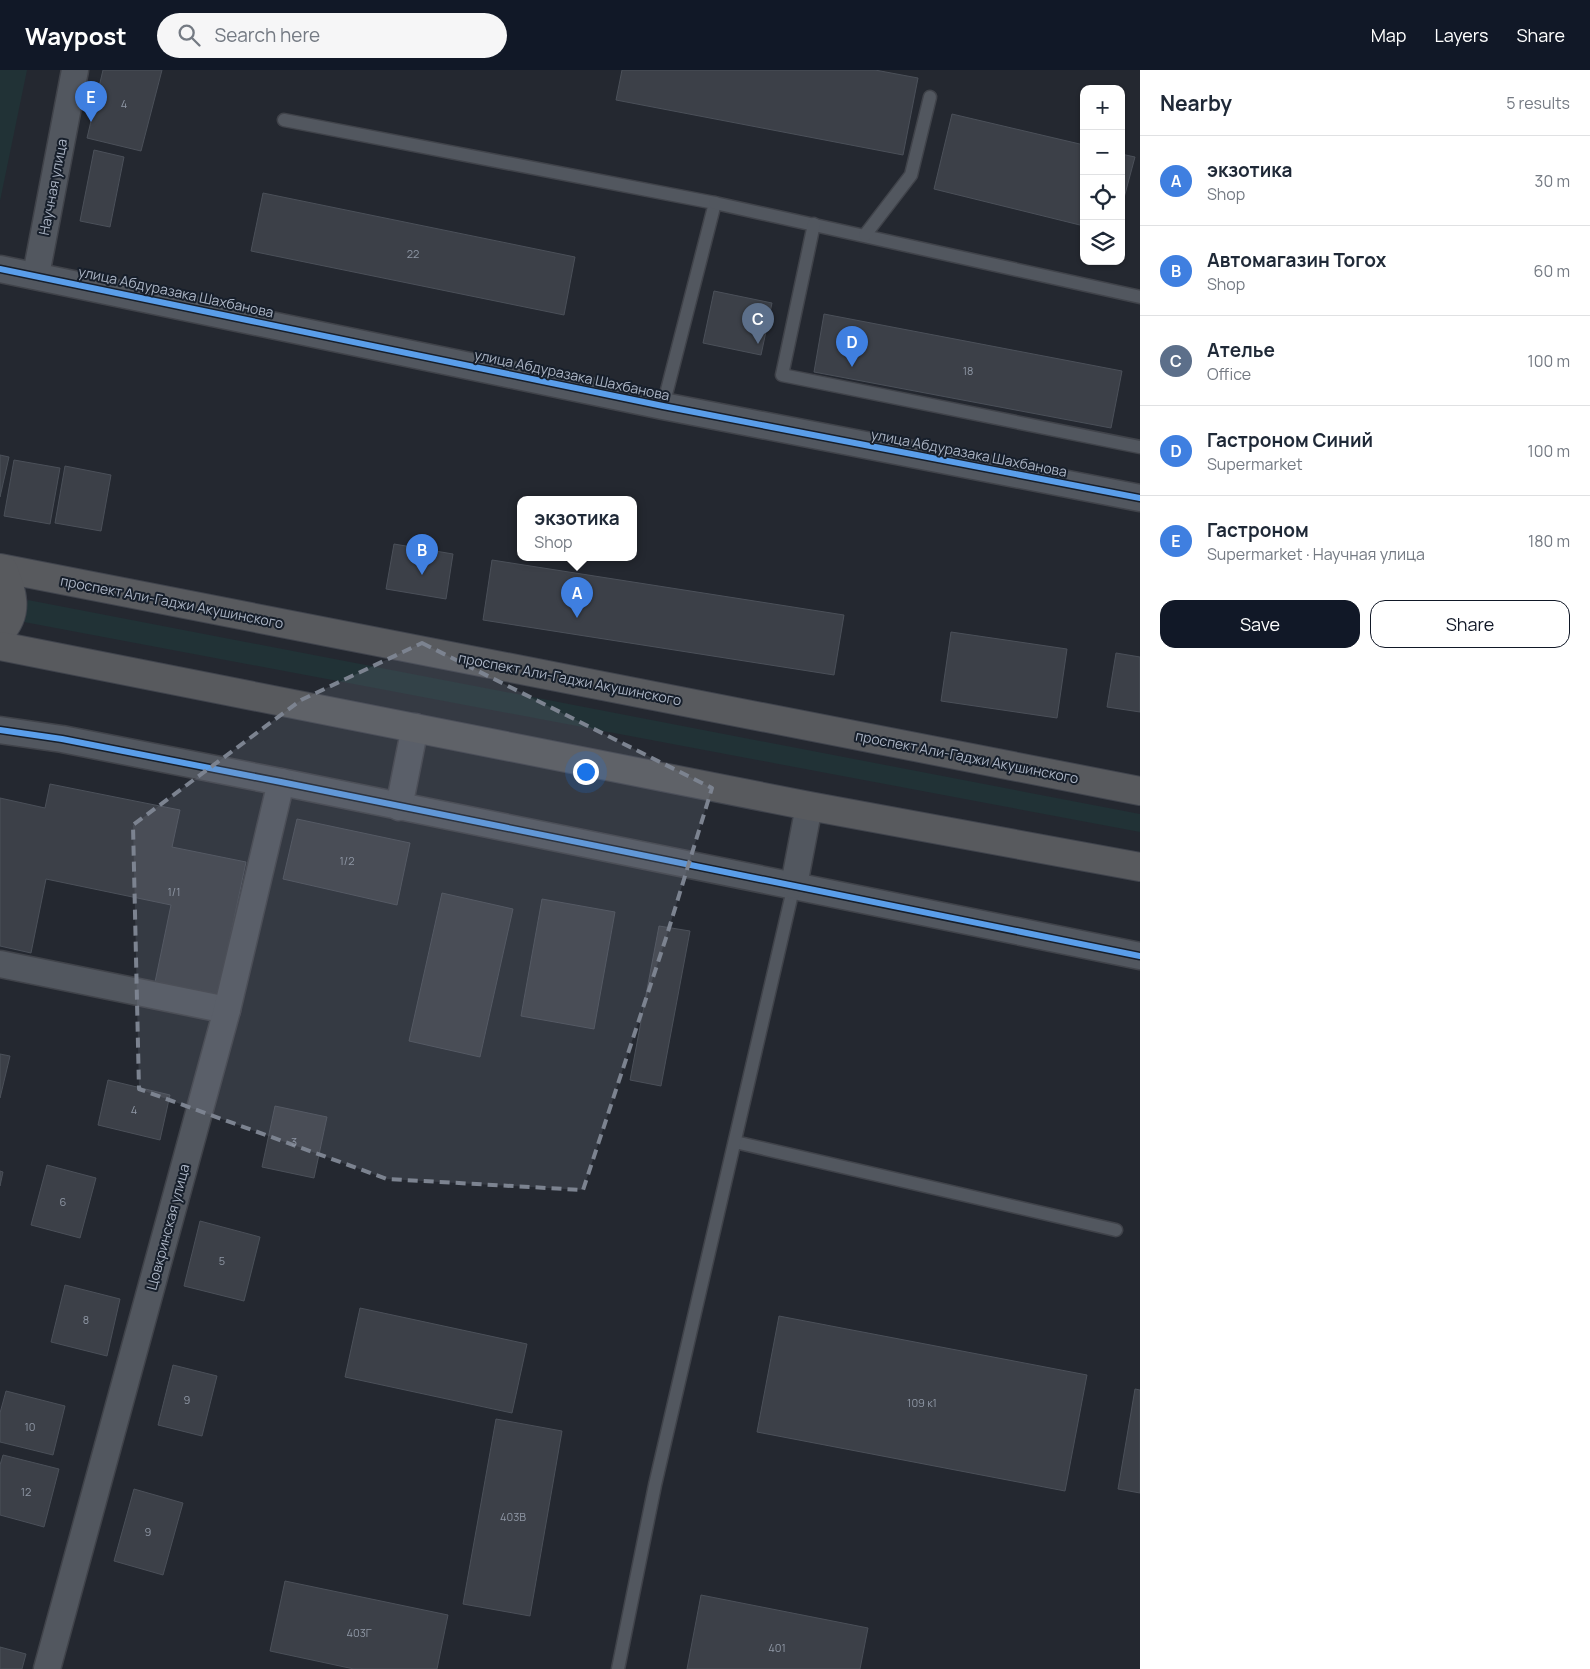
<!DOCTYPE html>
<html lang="en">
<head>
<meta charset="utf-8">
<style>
	body { margin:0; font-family:Manrope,sans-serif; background:#f6f6f7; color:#1f2937 }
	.controls { position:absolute; right:15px; top:15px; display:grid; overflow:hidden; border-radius:10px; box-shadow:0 1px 4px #0004 }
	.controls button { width:45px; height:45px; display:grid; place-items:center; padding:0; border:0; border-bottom:1px solid #e0e1e3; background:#fff; color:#1f2937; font:25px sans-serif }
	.you { position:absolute; left:585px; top:701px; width:18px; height:18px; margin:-12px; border:4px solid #fff; border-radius:50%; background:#1a73e8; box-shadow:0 0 0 8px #1a73e833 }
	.badge { display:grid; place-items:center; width:32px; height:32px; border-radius:50%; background:#111827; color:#fff; font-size:16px; font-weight:700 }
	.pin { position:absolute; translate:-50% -41px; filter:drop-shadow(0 1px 2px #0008) }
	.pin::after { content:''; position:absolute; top:26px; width:18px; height:15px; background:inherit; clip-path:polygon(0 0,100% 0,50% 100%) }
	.popup { position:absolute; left:517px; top:426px; width:120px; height:65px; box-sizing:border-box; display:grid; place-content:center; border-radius:10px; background:#fff; filter:drop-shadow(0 1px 4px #0005); font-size:16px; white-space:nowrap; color:#747a83 }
	.popup b { font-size:19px; color:#1f2937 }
	.popup::after { content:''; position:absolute; left:50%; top:100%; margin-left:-10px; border:10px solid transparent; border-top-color:#fff }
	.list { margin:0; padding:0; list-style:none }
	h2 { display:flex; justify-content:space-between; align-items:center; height:65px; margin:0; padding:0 20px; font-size:21px }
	h2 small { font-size:16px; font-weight:400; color:#747a83 }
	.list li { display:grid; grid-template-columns:32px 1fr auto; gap:15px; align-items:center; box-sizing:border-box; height:90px; padding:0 20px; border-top:1px solid #e0e1e3 }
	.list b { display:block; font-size:19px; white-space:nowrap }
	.list p { margin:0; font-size:16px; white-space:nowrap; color:#747a83 }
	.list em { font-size:16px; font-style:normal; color:#747a83 }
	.actions { display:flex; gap:10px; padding:15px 20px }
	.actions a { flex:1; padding:11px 0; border:1px solid #111827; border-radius:15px; text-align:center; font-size:18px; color:#111827 }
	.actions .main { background:#111827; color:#fff }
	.icon { flex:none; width:28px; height:28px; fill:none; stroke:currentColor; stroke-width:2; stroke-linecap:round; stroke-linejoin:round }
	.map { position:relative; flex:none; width:1140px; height:1599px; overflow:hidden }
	header { display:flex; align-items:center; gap:30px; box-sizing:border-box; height:70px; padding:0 25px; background:#111827; color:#fff }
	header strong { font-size:24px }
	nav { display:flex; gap:28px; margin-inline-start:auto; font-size:18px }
	.search { width:350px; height:45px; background:#f6f6f7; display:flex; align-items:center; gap:12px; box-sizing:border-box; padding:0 18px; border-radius:28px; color:#747a83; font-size:19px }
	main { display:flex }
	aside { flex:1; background:#fff }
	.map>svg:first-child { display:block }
	.green { fill:#213236 }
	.building { fill:#3c4048; stroke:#4b5059 }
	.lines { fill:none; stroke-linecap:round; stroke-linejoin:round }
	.lane-casing { stroke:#40434a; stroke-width:15 }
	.street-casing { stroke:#40434a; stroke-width:29 }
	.highway-casing { stroke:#40444d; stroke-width:30 }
	.lane { stroke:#52575f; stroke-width:12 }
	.street { stroke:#52575f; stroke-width:26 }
	.highway { stroke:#585a5e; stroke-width:28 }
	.cycleway-casing { stroke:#171f2b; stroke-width:9 }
	.cycleway { stroke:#5a9eea; stroke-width:6 }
	.marked { fill:#7c8390; fill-opacity:0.2; stroke:#7c8390; stroke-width:4; stroke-dasharray:10 6; stroke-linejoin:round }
	.labels { text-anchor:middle; stroke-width:4; stroke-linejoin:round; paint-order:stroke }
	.number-label { font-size:11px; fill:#8f97a5 }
	.street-label { font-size:14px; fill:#abb4c4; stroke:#171f2b }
</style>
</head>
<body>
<header>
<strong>Waypost</strong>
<div class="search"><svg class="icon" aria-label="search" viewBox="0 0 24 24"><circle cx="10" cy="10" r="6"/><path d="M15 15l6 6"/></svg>Search here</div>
<nav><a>Map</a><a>Layers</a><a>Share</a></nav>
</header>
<main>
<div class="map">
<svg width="1140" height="1599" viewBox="0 0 1140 1599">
	<rect width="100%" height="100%" fill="#242830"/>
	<g class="green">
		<polygon points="0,0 27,0 0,131"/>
		<polygon points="28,530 1140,744 1140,762 24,552"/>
	</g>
	<g class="building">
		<polygon points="103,0 162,0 141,81 87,68"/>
		<polygon points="622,0 875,0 918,8 903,85 616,30"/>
		<polygon points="952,44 1084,75 1084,156 934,119"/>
		<polygon points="94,80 124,87 110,157 80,151"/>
		<polygon points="1121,84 1135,87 1121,139"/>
		<polygon points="263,123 575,187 564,245 251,181"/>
		<polygon points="714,221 772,233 761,285 703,273"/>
		<polygon points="824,244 1122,301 1111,358 814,302"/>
		<polygon points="0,385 9,387 0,427"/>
		<polygon points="14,390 60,398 50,454 4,446"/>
		<polygon points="65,396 111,405 101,461 55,453"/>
		<polygon points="394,474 453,484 446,529 386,519"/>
		<polygon points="492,490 844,545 834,605 483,550"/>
		<polygon points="951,562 1067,579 1057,648 941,631"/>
		<polygon points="1116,583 1140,587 1140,642 1107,637"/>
		<polygon points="50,714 180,740 172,777 246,792 217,930 154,917 171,835 46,809 31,883 0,876 0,728 45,738"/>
		<polygon points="297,749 410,773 397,835 283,809"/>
		<polygon points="442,823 513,839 480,987 409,971"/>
		<polygon points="542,829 615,842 594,959 521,946"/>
		<polygon points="659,856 690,861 661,1016 630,1010"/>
		<polygon points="0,984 10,986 0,1028"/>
		<polygon points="108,1010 170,1025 160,1070 98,1055"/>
		<polygon points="275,1036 327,1047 314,1108 262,1097"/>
		<polygon points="47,1095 96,1108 80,1168 31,1155"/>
		<polygon points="0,1101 3,1102 0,1116"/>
		<polygon points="200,1151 260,1167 244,1231 184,1216"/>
		<polygon points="65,1215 120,1229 107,1286 51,1272"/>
		<polygon points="360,1238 527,1274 512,1343 345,1307"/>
		<polygon points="779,1246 1087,1305 1065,1421 757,1362"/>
		<polygon points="173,1295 217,1306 202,1366 158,1355"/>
		<polygon points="1135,1319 1140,1320 1140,1423 1118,1419"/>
		<polygon points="6,1321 65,1336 53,1385 0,1372 0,1343"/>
		<polygon points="496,1349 562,1361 530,1546 463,1534"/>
		<polygon points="3,1385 59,1399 44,1457 0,1445 0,1395"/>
		<polygon points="134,1419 183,1433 163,1505 114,1491"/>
		<polygon points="285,1511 448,1545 437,1599 354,1599 270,1581"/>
		<polygon points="701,1525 868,1558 860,1599 687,1599"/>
		<polygon points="0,1577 26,1584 22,1599 0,1599"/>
	</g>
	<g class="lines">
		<defs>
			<g id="lane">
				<polyline points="284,50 715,133 663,336"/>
				<polyline points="715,133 1140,227"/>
				<polyline points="814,154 782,305 1140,377"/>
				<polyline points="865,165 911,105 930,27"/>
				<polyline points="735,1072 1116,1160"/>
				<polyline points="618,1599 655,1415 794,815"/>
			</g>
			<g id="street">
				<polyline points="0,199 663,336 1140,428"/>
				<polyline points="36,205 75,0"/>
				<polyline points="0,660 62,669 281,712 1140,886"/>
				<polyline points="399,737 415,657"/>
				<polyline points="794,815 809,736"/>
				<polyline points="0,894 227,940"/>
				<polyline points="47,1599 227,940 281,712"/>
			</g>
			<g id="highway">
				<polyline points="0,498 1140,721"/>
				<path d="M0 563C20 542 12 522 3 499"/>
				<polyline points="0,576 809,736 1140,797"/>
			</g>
		</defs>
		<use href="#lane" class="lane-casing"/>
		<use href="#street" class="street-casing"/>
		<use href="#highway" class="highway-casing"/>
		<use href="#lane" class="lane"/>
		<use href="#street" class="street"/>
		<use href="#highway" class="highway"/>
		<defs>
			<g id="cycleway">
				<polyline points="0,199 663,336 1140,428"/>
				<polyline points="0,660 62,669 281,712 1140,886"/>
			</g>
		</defs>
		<use href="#cycleway" class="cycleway-casing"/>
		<use href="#cycleway" class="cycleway"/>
	</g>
	<path class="marked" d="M422 573 712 718 666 868 583 1120 387 1109 139 1019 133 755 301 630Z"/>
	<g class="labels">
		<g class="number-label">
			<text x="124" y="38">4</text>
			<text x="413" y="188">22</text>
			<text x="968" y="305">18</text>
			<text x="347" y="795">1/2</text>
			<text x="174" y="826">1/1</text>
			<text x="134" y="1044">4</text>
			<text x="294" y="1076">3</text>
			<text x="63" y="1136">6</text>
			<text x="222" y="1195">5</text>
			<text x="86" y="1254">8</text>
			<text x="187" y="1334">9</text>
			<text x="922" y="1337">109 к1</text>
			<text x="30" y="1361">10</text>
			<text x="26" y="1426">12</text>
			<text x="513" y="1451">403В</text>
			<text x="148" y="1466">9</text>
			<text x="359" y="1567">403Г</text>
			<text x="777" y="1582">401</text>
		</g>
		<g class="street-label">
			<text transform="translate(53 117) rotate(-79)" y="5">Научная улица</text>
			<text transform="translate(176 222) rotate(12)" y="5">улица Абдуразака Шахбанова</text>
			<text transform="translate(572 305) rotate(12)" y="5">улица Абдуразака Шахбанова</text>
			<text transform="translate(969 383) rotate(11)" y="5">улица Абдуразака Шахбанова</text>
			<text transform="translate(172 532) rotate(11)" y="5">проспект Али-Гаджи Акушинского</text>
			<text transform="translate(570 609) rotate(11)" y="5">проспект Али-Гаджи Акушинского</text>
			<text transform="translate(967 687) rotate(11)" y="5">проспект Али-Гаджи Акушинского</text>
			<text transform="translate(168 1157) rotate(-75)" y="5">Цовкринская улица</text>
		</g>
	</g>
</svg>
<div class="controls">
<button>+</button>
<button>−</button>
<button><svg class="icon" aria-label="locate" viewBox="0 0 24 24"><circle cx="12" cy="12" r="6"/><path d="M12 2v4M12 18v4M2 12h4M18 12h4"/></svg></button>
<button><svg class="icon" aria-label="layers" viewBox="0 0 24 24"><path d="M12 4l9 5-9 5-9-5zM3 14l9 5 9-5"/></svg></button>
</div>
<div class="you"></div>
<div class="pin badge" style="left:577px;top:548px;background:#3f7fe0">A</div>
<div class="popup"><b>экзотика</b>Shop</div>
<div class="pin badge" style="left:422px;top:505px;background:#3f7fe0">B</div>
<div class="pin badge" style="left:758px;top:274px;background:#5c6f8a">C</div>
<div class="pin badge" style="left:852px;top:297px;background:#3f7fe0">D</div>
<div class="pin badge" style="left:91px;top:52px;background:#3f7fe0">E</div>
</div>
<aside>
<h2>Nearby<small>5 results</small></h2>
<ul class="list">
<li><span class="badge" style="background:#3f7fe0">A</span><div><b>экзотика</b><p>Shop</p></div><em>30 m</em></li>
<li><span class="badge" style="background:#3f7fe0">B</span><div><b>Автомагазин Тогох</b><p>Shop</p></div><em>60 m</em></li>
<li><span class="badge" style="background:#5c6f8a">C</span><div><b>Ателье</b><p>Office</p></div><em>100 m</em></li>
<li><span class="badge" style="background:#3f7fe0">D</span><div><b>Гастроном Синий</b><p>Supermarket</p></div><em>100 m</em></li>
<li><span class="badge" style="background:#3f7fe0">E</span><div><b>Гастроном</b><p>Supermarket · Научная улица</p></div><em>180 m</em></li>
</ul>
<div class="actions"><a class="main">Save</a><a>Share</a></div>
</aside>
</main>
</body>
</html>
